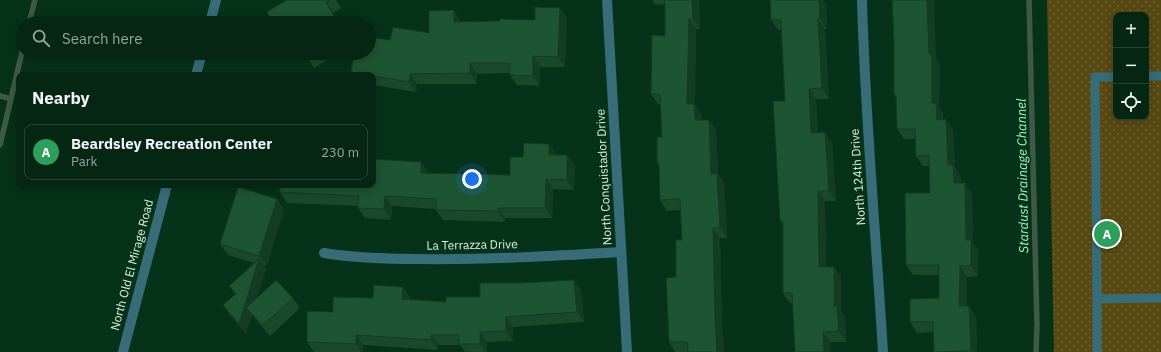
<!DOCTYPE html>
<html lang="en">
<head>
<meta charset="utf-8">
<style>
	body { margin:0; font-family:"IBM Plex Sans",sans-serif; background:#123221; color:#f1f3f6 }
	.controls { position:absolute; right:12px; top:12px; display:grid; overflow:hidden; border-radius:8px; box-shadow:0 2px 10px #0003 }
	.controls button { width:36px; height:36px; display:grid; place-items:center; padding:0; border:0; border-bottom:1px solid #254333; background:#042613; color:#f1f3f6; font:20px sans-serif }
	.you { position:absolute; left:472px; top:179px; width:14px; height:14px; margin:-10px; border:3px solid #fff; border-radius:50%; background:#1a73e8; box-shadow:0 0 0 6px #1a73e833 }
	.badge { display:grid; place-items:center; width:26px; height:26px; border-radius:50%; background:#bca0f2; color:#fff; font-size:13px; font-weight:700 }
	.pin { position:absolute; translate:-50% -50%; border:2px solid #fff; box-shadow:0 1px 4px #0006 }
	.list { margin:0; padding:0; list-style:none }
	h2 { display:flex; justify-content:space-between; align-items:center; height:52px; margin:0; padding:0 16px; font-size:17px }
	h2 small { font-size:13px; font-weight:400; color:#97a5a0 }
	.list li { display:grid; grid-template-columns:26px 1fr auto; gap:12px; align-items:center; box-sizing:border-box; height:56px; margin:0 8px 8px; padding:0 8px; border:1px solid #254333; border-radius:8px }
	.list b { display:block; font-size:15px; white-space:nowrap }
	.list p { margin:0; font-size:13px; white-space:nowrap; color:#97a5a0 }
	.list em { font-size:13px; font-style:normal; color:#97a5a0 }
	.icon { flex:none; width:22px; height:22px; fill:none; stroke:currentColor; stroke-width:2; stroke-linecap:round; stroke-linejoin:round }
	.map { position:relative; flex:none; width:1161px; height:352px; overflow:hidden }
	.search { position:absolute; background:#042613; box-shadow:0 2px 10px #0003; left:16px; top:16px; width:360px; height:44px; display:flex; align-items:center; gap:10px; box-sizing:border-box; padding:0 14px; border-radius:22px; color:#97a5a0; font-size:15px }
	.panel { position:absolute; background:#042613; box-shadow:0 2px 10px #0003; left:16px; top:72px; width:360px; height:116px; border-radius:8px }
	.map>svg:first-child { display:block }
	.park { fill:url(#park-dots); fill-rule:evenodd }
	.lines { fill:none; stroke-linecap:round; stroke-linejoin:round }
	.stream { stroke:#405946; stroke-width:5.5 }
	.service { stroke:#366d79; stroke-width:9 }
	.minor { stroke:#366d79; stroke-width:10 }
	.tertiary { stroke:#366d79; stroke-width:10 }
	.wall { fill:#19482b }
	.shaded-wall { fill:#143b23 }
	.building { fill:#1d5432; stroke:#143b23 }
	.labels { text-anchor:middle; stroke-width:3.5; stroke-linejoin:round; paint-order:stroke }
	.street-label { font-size:12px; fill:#d6f2dd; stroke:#063219 }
	.water-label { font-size:13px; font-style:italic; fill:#9afdba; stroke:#063219 }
</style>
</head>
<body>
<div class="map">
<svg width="1161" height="352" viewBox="0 0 1161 352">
	<defs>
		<pattern id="park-dots" width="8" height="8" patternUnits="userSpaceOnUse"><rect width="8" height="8" fill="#584913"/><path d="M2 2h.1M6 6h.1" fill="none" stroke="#6f6435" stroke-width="1.8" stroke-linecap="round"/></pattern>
	</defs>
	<rect width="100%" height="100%" fill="#063219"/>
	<path class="park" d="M1047 0H1161V352H1054ZM1116 15H1146V117H1116Z"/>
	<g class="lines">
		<g class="stream">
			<polyline points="1029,0 1037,325 1036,352"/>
			<polyline points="29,23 35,0"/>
			<polyline points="0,96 11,99"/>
			<polyline points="0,145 23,48"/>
		</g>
		<g class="service">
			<polyline points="1146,76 1161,76"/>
			<polyline points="1116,77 1095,77 1097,299 1161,298"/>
			<polyline points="1097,299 1097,352"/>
		</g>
		<g class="minor">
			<path d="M862 0C865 118 876 235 883 352"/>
			<path d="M324 253C355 258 386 259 418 259 485 260 553 256 621 252"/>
		</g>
		<g class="tertiary">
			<polyline points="607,0 627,352"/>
			<polyline points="210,23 216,0"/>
			<polyline points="196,75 202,53"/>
			<polyline points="123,352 167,185"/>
		</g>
	</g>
	<g class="wall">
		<polygon points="287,0 336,0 341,8 333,13 339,23 273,23"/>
		<polygon points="652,0 699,0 700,29 696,29 695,104 701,114 702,120 709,120 716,130 718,174 724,183 727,238 720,238 722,326 724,352 675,352 669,342 676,277 682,240 680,210 667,211 660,200 659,166 657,164 662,137 661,104 658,104 651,94 665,36 665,4 655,5"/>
		<polygon points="770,0 823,0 826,5 827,29 825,29 829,99 816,99 818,133 832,143 836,201 825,201 826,267 834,267 841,277 841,312 845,316 846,342 830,342 830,352 795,352 793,303 790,303 783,293 783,225 780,221 785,101 781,30 778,30 771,20"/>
		<polygon points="892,0 934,0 936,59 940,64 939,107 943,113 943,120 953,130 955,167 960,175 961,183 972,193 973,243 978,250 978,276 967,277 967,306 976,316 977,352 934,352 933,332 917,333 910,322 939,298 939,275 913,275 906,265 930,193 929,166 923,166 916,156 915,139 904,139 897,129 896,97 894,95 894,43"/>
		<polygon points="560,8 567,18 565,67 540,67 540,86 517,85 510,75 510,73 477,74 477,84 417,84 416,92 373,85 373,75 353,75 351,72 390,40 429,33 461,21 461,22 535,20"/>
		<polygon points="292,53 299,53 294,56"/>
		<polygon points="304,53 339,53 314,68"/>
		<polygon points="549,144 556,154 556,155 575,165 574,190 553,189 552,218 505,218 505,222 443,220 436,210 436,209 392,206 391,220 365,218 358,208 358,206 287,203 280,192 421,162 428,172 428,173 510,175 523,157"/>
		<polygon points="277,199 284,209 267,266 263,265 266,269 257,298 293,298 300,308 270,336 252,315 246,334 230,315 223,305 235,294 229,286 254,263 228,255 220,244"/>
		<polygon points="581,290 584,322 513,327 513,341 487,342 487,352 465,352 460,345 438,345 438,350 363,345 363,352 314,352 307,342 333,312 373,298 410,297 410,300 446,302 480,297"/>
	</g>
	<g class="shaded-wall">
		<polygon points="692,0 699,0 700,29 693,19"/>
		<polygon points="819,0 823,0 826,5 827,29 820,19"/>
		<polygon points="927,0 934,0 936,59 940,64 939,107 943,113 944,130 937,120 932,103"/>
		<polygon points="326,2 333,13 339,23 338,23"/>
		<polygon points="560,8 567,18 565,67 558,57"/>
		<polygon points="454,10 461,21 461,32 454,22"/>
		<polygon points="689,19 696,29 695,104 701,114 702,131 695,120 687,104"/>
		<polygon points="818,19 825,29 829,99 822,88"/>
		<polygon points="533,56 540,67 540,86 533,76"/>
		<polygon points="470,63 477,74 477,84 470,73"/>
		<polygon points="410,74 417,84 416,92 409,82"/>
		<polygon points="809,89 816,99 818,143 811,133"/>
		<polygon points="946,119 953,130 955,167 960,175 961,193 954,183 948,165"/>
		<polygon points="709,120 716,130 718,174 724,183 727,238 720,228 711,174"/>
		<polygon points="825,132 832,143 836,201 829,191"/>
		<polygon points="549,144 556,154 556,165 549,155"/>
		<polygon points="567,155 575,165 574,190 567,180"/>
		<polygon points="421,162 428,172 428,183 421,173"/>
		<polygon points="546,179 553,189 552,218 545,208"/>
		<polygon points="965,183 972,193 973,243 978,250 978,276 971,266 966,240"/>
		<polygon points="818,191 825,201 826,277 819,267"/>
		<polygon points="385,196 392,206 391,220 384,209"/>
		<polygon points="277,199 284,209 267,266 259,256"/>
		<polygon points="498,208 505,218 505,222 498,211"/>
		<polygon points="713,228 720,238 722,326 724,352 717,352 715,316"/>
		<polygon points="259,259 266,269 252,314 246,308 252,315 246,334 239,324"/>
		<polygon points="960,266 967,277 967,316 959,306"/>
		<polygon points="834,267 841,277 841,312 845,316 846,342 839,331 834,306"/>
		<polygon points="574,280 581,290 584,322 577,312"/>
		<polygon points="403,287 410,297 409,309 402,299"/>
		<polygon points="969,306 976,316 977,352 972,352 971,351"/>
		<polygon points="506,317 513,327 513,341 506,331"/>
		<polygon points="480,332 487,342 487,352 486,352 480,344"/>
		<polygon points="823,332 830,342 830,352 824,352"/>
		<polygon points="356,335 363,345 363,352 361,352 356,344"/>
		<polygon points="431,335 438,345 438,350 431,340"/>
	</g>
	<g class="building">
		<polygon points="287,0 330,0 326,2 338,23 273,23 267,12"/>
		<polygon points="665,0 692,0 693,19 689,19 687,104 694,104 695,120 709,120 711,174 717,173 720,228 713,228 715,316 717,352 688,352 687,342 669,342 666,278 676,277 676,240 682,240 680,199 660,200 659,164 657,164 657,137 662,137 660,94 651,94 652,35 665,36"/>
		<polygon points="770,0 819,0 820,19 818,19 822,88 809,89 811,133 825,132 829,191 818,191 819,267 834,267 834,306 837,306 839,331 823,332 824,352 795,352 792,293 783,293 783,221 780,221 773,101 785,101 781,20 771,20"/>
		<polygon points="892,0 927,0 929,54 932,54 932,103 936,103 937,120 946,119 948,165 953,165 954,183 965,183 966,240 971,240 971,266 960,266 959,306 969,306 971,351 934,352 933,322 910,322 910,299 939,298 939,265 906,265 905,193 930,193 929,155 916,156 915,129 897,129 896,95 894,95 894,43"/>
		<polygon points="535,7 560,8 558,57 533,56 533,76 510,75 510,63 470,63 470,73 410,74 409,82 373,76 373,75 369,75 351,72 354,53 369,53 369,37 390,40 393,27 429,33 429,11 454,10 454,22 500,21 500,19 535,20"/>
		<polygon points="304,53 314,53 306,58"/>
		<polygon points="524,143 549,144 549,155 567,155 567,180 546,179 545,208 498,208 498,211 436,210 436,199 385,196 384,209 358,208 359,196 280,192 280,185 373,185 373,159 421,162 421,173 510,175 510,157 523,157"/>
		<polygon points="238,187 277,199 259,256 220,244"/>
		<polygon points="259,259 253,278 239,324 223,305 236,294 229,286"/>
		<polygon points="276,280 293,298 263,325 246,308"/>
		<polygon points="574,280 577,312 506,317 506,331 480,332 480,344 459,344 459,335 431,335 431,340 356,335 356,344 307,342 307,311 333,312 333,297 373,298 374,285 403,287 402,299 446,302 446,297 480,297 480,283 520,283"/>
	</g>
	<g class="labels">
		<g class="street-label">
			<text transform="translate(604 177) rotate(-93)" y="4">North Conquistador Drive</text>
			<text transform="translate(858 177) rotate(-94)" y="4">North 124th Drive</text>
			<text transform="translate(472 245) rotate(-1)" y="4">La Terrazza Drive</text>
			<text transform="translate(132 265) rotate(-75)" y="4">North Old El Mirage Road</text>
		</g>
		<g class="water-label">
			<text transform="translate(1022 176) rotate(-91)" y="5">Stardust Drainage Channel</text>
		</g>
	</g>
</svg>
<div class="controls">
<button>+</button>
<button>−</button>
<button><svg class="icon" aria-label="locate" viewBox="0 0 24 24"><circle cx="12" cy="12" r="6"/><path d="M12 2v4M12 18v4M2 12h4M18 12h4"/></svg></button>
</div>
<div class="you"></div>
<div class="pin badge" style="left:1107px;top:234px;background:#2e9e5b">A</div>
<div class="search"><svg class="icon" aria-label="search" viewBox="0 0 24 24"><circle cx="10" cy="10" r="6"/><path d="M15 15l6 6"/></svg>Search here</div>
<section class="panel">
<h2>Nearby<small></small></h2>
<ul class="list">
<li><span class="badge" style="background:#2e9e5b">A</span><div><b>Beardsley Recreation Center</b><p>Park</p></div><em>230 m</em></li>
</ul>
</section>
</div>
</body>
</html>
